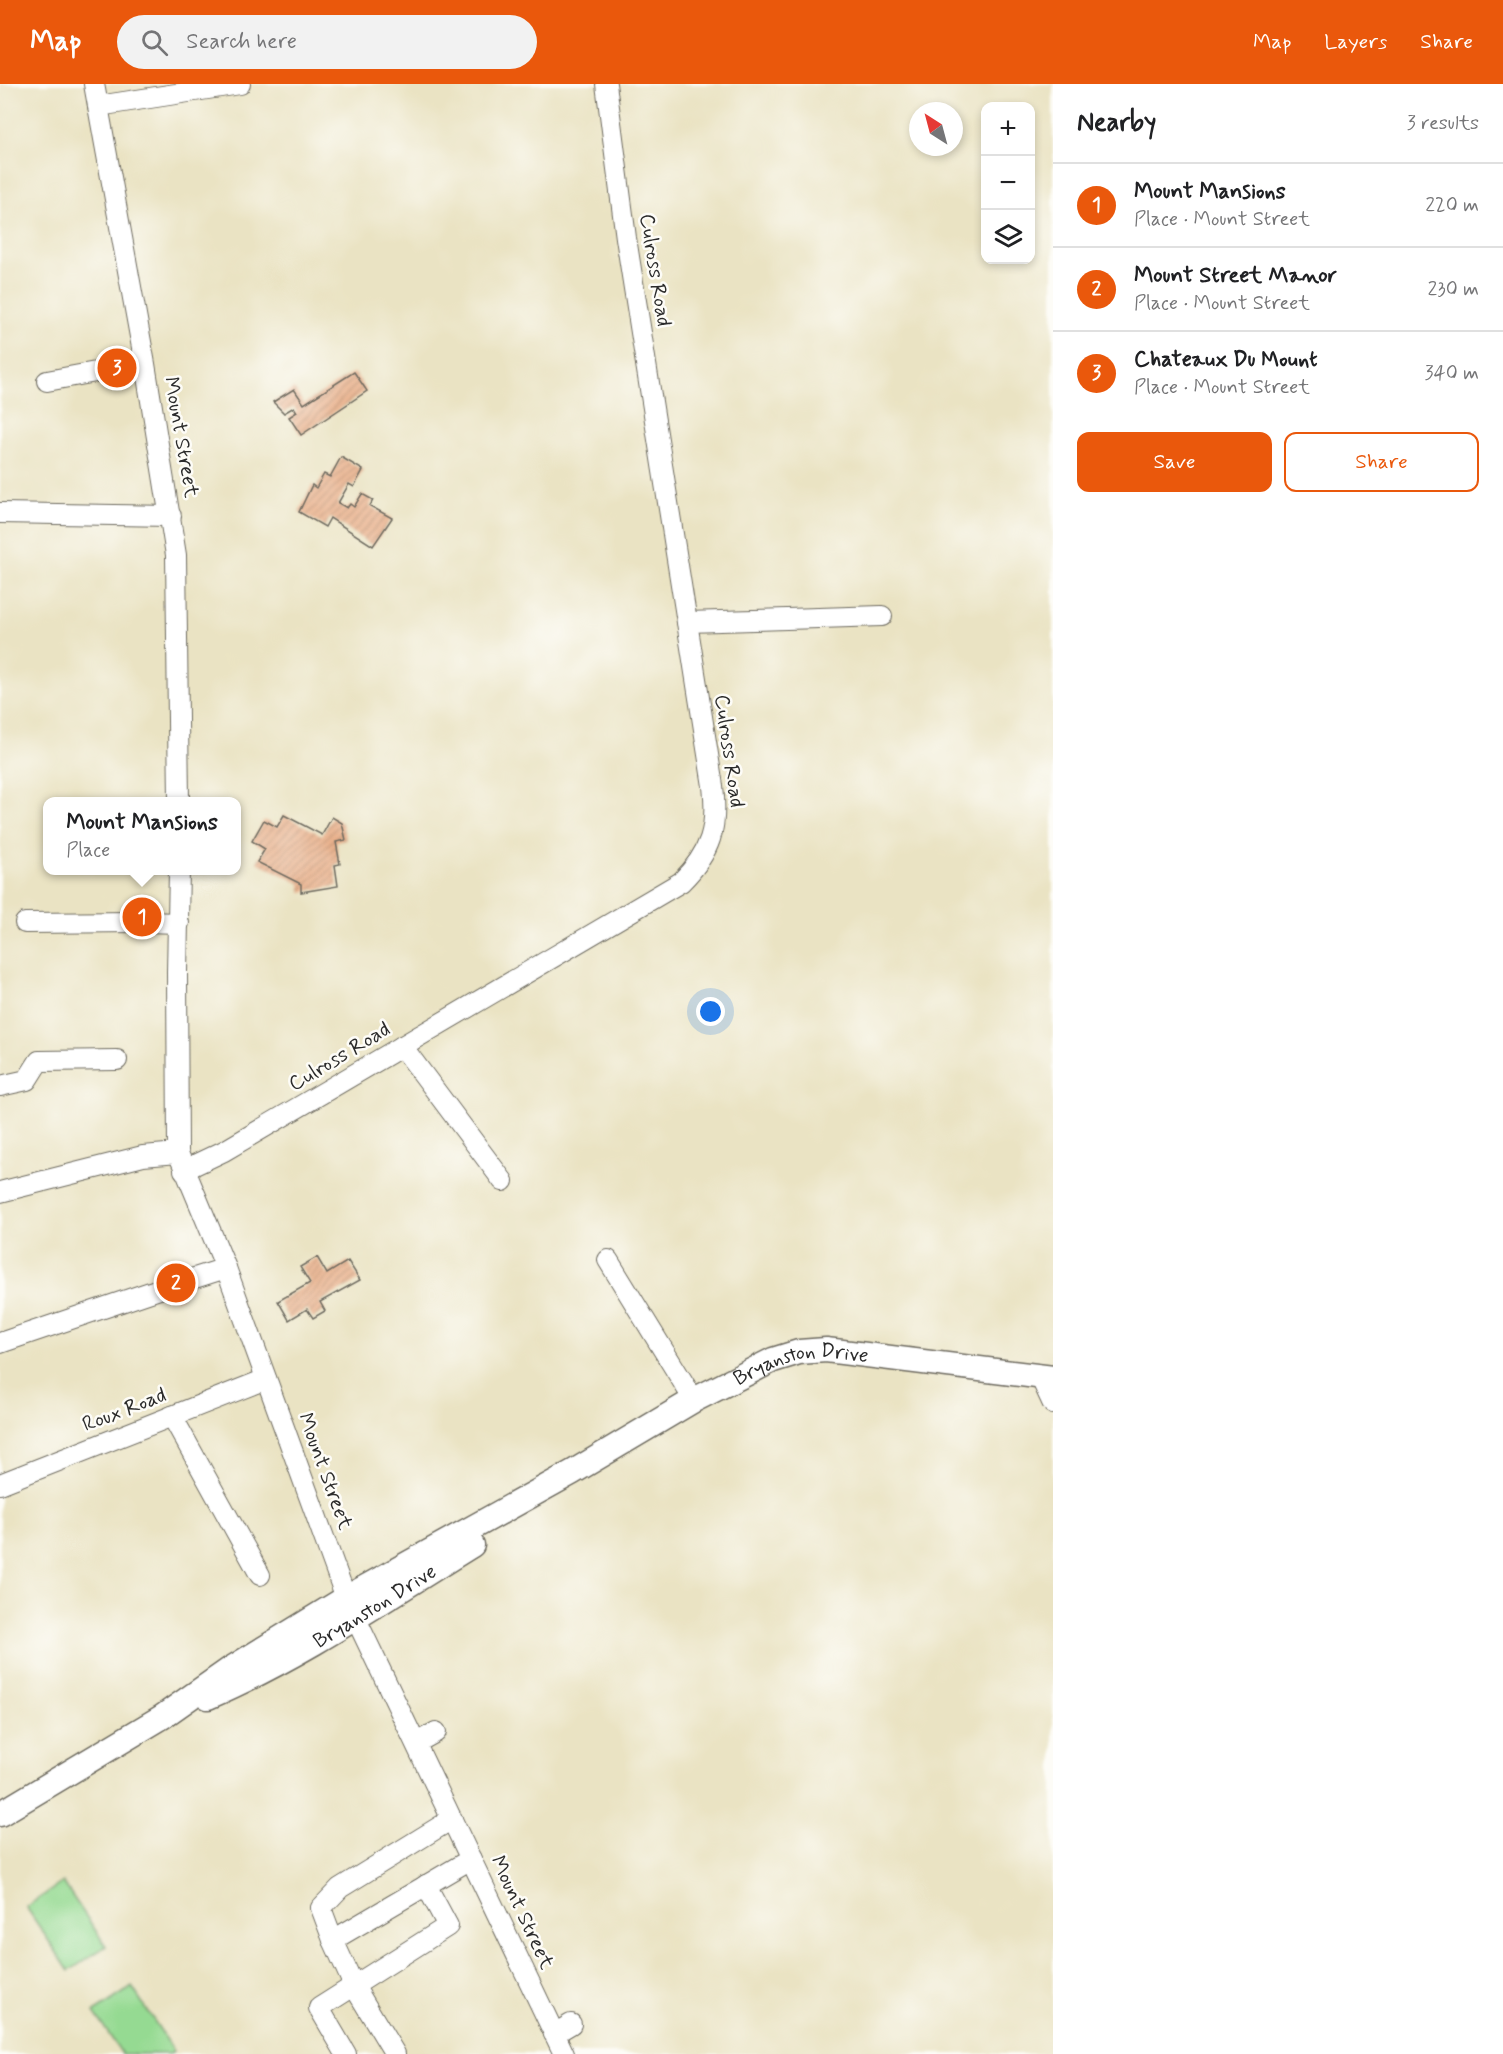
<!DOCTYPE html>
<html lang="en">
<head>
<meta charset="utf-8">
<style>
	body { margin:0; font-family:Mynerve,sans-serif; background:#f2f2f2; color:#202124 }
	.controls { position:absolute; right:18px; top:18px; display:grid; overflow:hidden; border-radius:12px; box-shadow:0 3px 9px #0003 }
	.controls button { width:54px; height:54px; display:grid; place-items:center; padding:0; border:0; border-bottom:2px solid #e0e0e0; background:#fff; color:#202124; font:30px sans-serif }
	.compass { position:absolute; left:909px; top:18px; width:54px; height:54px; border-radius:50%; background:#fff; box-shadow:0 3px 9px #0003; rotate:324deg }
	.you { position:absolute; left:711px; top:928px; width:21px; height:21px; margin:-15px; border:4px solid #fff; border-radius:50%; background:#1a73e8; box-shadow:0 0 0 9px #1a73e833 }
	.badge { display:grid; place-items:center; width:39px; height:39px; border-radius:50%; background:#ea580c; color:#fff; font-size:20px; font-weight:700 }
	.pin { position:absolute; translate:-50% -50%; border:3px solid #fff; box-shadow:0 2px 6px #0006 }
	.popup { position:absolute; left:43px; top:713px; width:198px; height:78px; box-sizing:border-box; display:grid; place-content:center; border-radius:12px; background:#fff; filter:drop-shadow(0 2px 4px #0005); font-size:20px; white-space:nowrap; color:#757577 }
	.popup b { font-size:22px; color:#202124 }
	.popup::after { content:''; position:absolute; left:50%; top:100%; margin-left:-12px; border:12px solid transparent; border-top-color:#fff }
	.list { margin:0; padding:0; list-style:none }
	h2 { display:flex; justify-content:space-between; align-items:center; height:78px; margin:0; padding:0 24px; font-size:26px }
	h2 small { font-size:20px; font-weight:400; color:#757577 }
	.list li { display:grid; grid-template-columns:39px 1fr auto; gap:18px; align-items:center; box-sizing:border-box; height:84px; padding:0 24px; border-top:2px solid #e0e0e0 }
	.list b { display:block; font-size:22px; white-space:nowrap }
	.list p { margin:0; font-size:20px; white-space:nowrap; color:#757577 }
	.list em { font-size:20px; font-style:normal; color:#757577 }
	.actions { display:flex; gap:12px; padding:18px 24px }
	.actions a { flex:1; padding:14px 0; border:2px solid #ea580c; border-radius:12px; text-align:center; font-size:21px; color:#ea580c }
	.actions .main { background:#ea580c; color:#fff }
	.icon { flex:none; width:33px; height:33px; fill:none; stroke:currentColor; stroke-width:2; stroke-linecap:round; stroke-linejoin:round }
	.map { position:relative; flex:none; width:1053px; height:1970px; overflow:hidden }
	header { display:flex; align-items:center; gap:36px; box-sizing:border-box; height:84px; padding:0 30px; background:#ea580c; color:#fff }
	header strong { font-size:28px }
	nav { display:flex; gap:33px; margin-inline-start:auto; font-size:21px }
	.search { width:420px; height:54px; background:#f2f2f2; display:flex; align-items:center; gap:15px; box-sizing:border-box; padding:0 21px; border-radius:33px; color:#757577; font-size:22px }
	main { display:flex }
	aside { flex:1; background:#fff }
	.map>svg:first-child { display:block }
	.green { fill:#95da92; stroke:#60825e; stroke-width:1.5 }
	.building { fill:url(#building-hatch) }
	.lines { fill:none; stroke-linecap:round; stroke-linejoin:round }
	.minor-casing { stroke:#6e6b60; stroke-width:22 }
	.major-casing { stroke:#6e6b60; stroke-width:27 }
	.minor { stroke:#fff; stroke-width:20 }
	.major { stroke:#fff; stroke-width:24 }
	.labels { text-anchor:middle; stroke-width:5; stroke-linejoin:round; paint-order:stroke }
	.street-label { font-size:21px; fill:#2b2b2b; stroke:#fdfcf7 }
</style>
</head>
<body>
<header>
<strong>Map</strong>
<div class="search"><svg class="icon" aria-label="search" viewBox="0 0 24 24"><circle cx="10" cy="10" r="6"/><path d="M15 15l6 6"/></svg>Search here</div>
<nav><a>Map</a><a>Layers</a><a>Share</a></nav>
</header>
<main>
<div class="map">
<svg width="1053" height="1970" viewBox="0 0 1053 1970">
	<defs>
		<pattern id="building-hatch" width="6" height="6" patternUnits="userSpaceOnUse" patternTransform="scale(1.5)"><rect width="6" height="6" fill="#e8ac84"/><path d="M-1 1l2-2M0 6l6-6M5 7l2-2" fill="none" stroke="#bc8c6c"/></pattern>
	</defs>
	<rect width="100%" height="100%" fill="#fdfcf7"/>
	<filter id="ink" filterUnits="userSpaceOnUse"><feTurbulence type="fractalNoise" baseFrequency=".0167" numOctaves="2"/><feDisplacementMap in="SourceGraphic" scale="12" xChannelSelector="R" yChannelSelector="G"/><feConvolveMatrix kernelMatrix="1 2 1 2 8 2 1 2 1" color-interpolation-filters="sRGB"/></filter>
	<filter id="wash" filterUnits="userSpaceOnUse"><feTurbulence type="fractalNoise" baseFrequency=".008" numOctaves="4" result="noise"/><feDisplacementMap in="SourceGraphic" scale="24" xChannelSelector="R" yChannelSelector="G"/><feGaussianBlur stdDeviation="1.35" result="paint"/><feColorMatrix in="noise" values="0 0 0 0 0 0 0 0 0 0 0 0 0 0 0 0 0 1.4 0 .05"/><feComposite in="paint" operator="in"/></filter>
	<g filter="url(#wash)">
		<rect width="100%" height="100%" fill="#eae3c3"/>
		<g class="green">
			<polygon points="63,1798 106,1862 69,1887 26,1823"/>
			<polygon points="132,1903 174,1967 170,1970 122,1970 94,1928"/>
		</g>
		<g id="blocks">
			<g class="building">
				<polygon points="120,272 124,294 115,296 110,274"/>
				<polygon points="354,288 367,307 301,351 289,333 297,328 294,323 284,329 273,318 294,305 304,320"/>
				<polygon points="341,373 363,386 354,403 349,400 338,419 347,424 350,420 354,423 362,410 373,416 370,422 392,434 373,462 330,434 325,443 299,428 312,401 316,404 324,390 330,393"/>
				<polygon points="284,731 322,751 332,733 342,739 346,756 336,758 340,780 335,781 338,802 301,808 301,800 257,778 265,765 252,757 264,736 277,743"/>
				<polygon points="317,1173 327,1190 348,1177 360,1196 320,1218 325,1227 313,1234 307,1225 289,1236 278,1217 310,1199 300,1183"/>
				<polygon points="175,1183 183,1213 175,1216 167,1185"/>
			</g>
		</g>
	</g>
	<g filter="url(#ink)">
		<use href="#blocks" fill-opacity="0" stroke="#6e6b60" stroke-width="1.5"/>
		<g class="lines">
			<defs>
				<g id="minor">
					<polyline points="94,0 145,280 176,471 179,718"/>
					<polyline points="98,22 240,0"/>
					<polyline points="47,297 112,285"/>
					<polyline points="0,429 171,432"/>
					<polyline points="687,538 882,532"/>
					<polyline points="179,786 177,888 178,1069 226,1184 346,1514 564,1970"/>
					<polyline points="146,838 179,839"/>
					<polyline points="25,839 138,838"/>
					<polyline points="402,962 503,1097"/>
					<polyline points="0,1002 27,996 39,977 117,976"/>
					<path d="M184 1086 224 1067 681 798C711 768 718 744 713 702L626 154 606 0"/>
					<polyline points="0,1108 143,1072 178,1069"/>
					<polyline points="608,1176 694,1316"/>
					<polyline points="182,1198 226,1184"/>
					<polyline points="0,1259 171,1201"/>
					<polyline points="1040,1292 1053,1320"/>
					<polyline points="172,1332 260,1491"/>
					<polyline points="0,1400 266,1295"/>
					<polyline points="416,1659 436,1648"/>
					<polyline points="452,1735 340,1804 321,1824 333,1856 471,1775"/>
					<polyline points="333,1856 354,1902 395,1970"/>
					<polyline points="554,1950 571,1940"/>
					<polyline points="346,1970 319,1924 448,1842 426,1801"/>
				</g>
				<g id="major">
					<path id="s1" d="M208 1613C301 1573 386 1514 472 1461"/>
					<path id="s2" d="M0 1730 162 1633 229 1586 346 1514 573 1388 694 1316 773 1276 799 1268 826 1266 1053 1294"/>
				</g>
			</defs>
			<use href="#minor" class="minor-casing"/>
			<use href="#major" class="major-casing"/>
			<use href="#minor" class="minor"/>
			<use href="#major" class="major"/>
		</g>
	</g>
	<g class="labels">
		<g class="street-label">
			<text transform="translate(656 186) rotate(81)" y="7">Culross Road</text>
			<text transform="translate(182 353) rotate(80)" y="7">Mount Street</text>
			<text transform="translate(730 667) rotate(82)" y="7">Culross Road</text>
			<text transform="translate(339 972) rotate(-31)" y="7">Culross Road</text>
			<text dy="7" stroke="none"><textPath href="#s2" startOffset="924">Bryanston Drive</textPath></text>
			<text transform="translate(124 1325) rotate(-21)" y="7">Roux Road</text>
			<text transform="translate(326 1387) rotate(70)" y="7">Mount Street</text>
			<text dy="7" stroke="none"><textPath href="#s1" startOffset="190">Bryanston Drive</textPath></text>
			<text transform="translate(523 1828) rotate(65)" y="7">Mount Street</text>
		</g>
	</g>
</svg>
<div class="controls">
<button>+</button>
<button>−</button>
<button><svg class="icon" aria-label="layers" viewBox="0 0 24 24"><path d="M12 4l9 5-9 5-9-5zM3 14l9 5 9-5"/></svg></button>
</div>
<svg class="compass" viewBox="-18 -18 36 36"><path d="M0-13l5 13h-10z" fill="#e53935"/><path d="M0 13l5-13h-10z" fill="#757577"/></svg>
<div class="you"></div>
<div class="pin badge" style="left:142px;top:833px">1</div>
<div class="popup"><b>Mount Mansions</b>Place</div>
<div class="pin badge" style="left:176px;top:1199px">2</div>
<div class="pin badge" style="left:117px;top:284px">3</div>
</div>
<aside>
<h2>Nearby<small>3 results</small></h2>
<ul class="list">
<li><span class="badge">1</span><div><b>Mount Mansions</b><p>Place · Mount Street</p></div><em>220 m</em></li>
<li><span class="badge">2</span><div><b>Mount Street Manor</b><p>Place · Mount Street</p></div><em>230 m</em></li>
<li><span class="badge">3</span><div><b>Chateaux Du Mount</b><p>Place · Mount Street</p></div><em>340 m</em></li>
</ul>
<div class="actions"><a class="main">Save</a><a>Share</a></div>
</aside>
</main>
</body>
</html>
